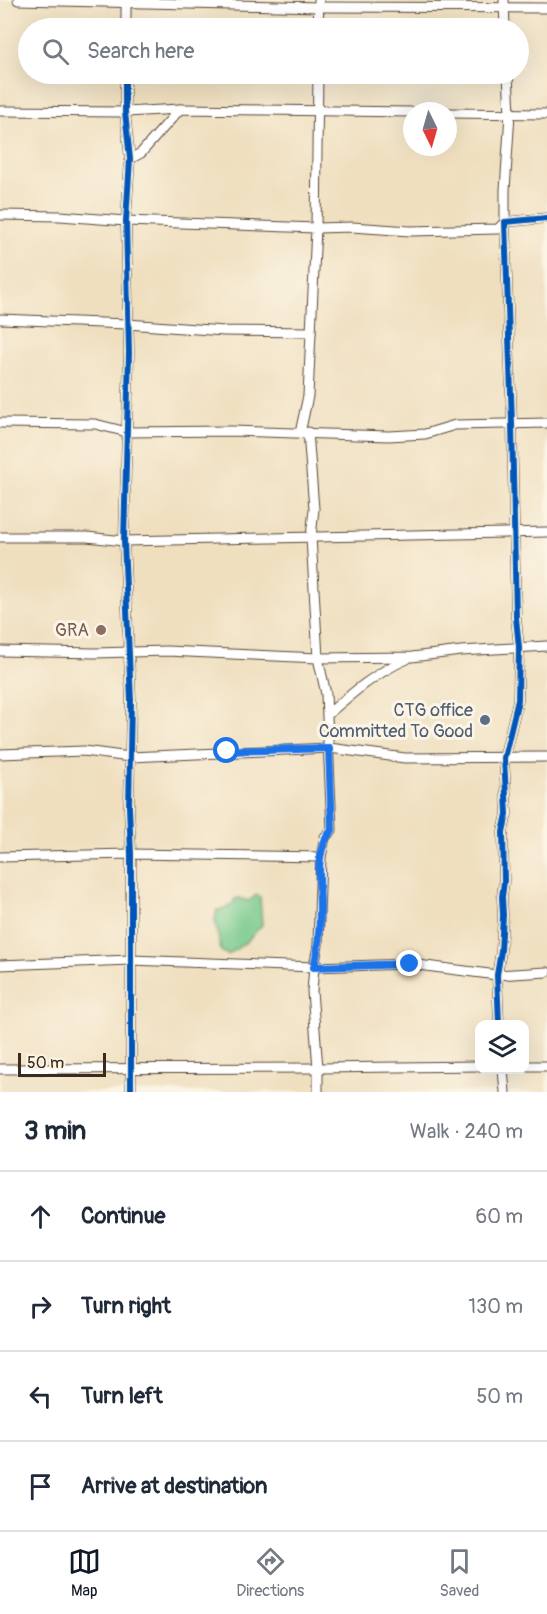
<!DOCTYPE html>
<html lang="en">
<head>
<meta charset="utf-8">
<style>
	body { margin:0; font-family:Pangolin,sans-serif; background:#f6f6f7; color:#1f2937 }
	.controls { position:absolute; right:18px; bottom:18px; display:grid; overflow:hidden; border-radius:12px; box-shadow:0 6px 24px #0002 }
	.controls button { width:54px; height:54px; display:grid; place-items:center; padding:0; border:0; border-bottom:2px solid #e0e1e3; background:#fff; color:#1f2937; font:30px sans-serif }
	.compass { position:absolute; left:403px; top:102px; width:54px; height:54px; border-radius:50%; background:#fff; box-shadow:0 6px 24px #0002; rotate:175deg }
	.scale { position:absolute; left:18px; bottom:15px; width:88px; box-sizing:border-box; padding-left:6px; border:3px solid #3b2a1e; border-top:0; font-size:16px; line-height:21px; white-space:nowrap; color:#3b2a1e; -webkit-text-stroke:4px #fcf5e5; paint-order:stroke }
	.stop { position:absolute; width:18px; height:18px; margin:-14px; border:4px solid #1a73e8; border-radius:50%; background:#fff }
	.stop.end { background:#1a73e8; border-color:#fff; box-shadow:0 2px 6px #0008 }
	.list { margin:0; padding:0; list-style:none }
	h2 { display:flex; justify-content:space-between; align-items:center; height:78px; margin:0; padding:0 24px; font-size:26px }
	h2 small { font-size:20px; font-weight:400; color:#747a83 }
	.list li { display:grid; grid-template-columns:39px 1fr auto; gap:18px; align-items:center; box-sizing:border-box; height:90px; padding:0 24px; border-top:2px solid #e0e1e3 }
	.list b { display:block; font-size:22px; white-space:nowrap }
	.list em { font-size:20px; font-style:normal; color:#747a83 }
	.icon { flex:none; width:33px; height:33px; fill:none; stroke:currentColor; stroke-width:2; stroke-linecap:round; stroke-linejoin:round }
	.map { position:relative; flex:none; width:547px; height:1092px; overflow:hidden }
	.search { position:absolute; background:#fff; box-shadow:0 6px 24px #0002; left:18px; right:18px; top:18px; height:66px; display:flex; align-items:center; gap:15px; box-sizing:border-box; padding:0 21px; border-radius:33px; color:#747a83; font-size:22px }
	.sheet { height:438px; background:#fff }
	nav { display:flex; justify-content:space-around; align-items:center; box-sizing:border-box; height:84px; border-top:2px solid #e0e1e3; background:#fff; font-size:16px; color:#747a83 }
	nav a { display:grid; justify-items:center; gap:3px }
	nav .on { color:#111827 }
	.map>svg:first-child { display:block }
	.green { fill:#75c98c; stroke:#587a55; stroke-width:1.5 }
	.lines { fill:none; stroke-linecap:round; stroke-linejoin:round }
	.minor-casing { stroke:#564536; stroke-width:11 }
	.minor { stroke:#fff; stroke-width:9 }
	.cycleway-casing { stroke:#fcf5e5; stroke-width:10 }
	.cycleway { stroke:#0057b8; stroke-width:6 }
	.route { stroke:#1a73e8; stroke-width:8 }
	.education-dot { fill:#8d6e63; stroke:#fcf5e5; stroke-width:2 }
	.service-dot { fill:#5c6f8a; stroke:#fcf5e5; stroke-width:2 }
	.labels { text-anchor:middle; stroke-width:6; stroke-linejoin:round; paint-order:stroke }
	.education-label { font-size:18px; fill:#785e54; stroke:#fcf5e5; text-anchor:end }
	.service-label { font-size:18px; fill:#4e5e75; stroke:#fcf5e5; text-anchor:end }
</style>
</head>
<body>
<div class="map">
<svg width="547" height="1092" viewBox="0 0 547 1092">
	<rect width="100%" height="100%" fill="#fcf5e5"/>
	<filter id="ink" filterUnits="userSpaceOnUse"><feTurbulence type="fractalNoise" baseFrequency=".0167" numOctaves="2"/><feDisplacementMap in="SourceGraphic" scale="12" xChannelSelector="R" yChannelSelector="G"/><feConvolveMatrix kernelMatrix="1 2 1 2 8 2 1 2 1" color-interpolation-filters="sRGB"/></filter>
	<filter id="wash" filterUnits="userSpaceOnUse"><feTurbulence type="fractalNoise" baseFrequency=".008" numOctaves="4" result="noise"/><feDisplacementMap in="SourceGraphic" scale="24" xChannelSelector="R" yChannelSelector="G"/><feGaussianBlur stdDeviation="1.35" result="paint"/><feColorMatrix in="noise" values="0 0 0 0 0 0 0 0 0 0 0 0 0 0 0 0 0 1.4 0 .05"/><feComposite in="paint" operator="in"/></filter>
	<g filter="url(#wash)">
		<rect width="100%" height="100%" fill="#efdfbf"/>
		<path class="green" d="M257 895 260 897 262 925 246 942 228 955 221 951 215 920 217 910C226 909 231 908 235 899L240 898 248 901Z"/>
	</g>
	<g filter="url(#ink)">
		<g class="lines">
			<defs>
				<g id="minor">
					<polyline points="18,0 319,7 547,8"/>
					<polyline points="504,0 505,28"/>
					<polyline points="126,28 126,0"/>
					<polyline points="318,28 319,0"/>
					<polyline points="125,74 125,112 130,159 126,221 129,352 124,541 131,701 129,807 131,854 131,1092"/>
					<polyline points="318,74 316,228 352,227 410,231 498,229 505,222 505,190 510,114 508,74"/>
					<polyline points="0,111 125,112 180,109 412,112"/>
					<polyline points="448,113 547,114"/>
					<polyline points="130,159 141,153 180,109"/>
					<polyline points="0,215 60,216 126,221 316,228 308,396 300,433"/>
					<polyline points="0,319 127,324 224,331 311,332"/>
					<polyline points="0,423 95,424 127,432 231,431 389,436 425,434 455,425 547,423"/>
					<polyline points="308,432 314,509 311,537 318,658 326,694 332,830 325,837 321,857 318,945 314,967 312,991 318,1068 318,1092"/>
					<polyline points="0,537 87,537 124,541 547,532"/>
					<polyline points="0,651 95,653 167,651 318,658 412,657 461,651 547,646"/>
					<path d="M328 714C352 693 377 672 407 659"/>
					<polyline points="0,754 84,751 130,757 329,748 405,758 547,757"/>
					<polyline points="0,857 131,854 321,857"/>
					<polyline points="0,965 131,960 314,967 410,964 497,975 547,972"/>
					<polyline points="499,1024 497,975 501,951 503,915 502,897 504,881 503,832 507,814 504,758 518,700 519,647 516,618 512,423 505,222 547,218"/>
					<polyline points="524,1066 547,1066"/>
					<polyline points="0,1069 318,1068 480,1066"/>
					<polyline points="503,1070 505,1092"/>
				</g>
			</defs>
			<use href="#minor" class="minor-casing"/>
			<use href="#minor" class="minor"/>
			<defs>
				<g id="cycleway">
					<polyline points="125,74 125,112 130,159 126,221 129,352 124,541 131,701 129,807 131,854 131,1092"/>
					<polyline points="499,1024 497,975 501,951 503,915 502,897 504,881 503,832 507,814 504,758 518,700 519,647 516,618 512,423 505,222 547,218"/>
				</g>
			</defs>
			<use href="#cycleway" class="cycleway-casing"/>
			<use href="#cycleway" class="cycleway"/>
		</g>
	</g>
	<g class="lines" filter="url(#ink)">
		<path class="route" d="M227 751 329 748 332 830C314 850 320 882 320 907 320 927 319 947 314 967L410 964"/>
	</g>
	<circle class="education-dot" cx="101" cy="630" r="6"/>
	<circle class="service-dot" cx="485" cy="720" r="6"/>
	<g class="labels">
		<g class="education-label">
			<text x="89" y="636">GRA</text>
		</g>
		<g class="service-label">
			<text x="473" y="716">CTG office<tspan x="473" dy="21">Committed To Good</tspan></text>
		</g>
	</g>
</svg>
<div class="controls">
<button><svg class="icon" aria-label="layers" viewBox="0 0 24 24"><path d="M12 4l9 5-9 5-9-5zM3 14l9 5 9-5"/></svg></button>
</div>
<svg class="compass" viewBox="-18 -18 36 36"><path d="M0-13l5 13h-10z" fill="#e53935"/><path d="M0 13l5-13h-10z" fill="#747a83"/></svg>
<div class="scale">50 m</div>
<div class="stop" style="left:227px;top:751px"></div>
<div class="stop end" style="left:410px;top:964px"></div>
<div class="search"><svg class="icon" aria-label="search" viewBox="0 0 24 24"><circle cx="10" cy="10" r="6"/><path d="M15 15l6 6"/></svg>Search here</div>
</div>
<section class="sheet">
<h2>3 min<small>Walk · 240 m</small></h2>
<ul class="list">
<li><svg class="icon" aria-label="ahead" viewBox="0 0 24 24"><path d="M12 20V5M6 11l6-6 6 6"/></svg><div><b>Continue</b></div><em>60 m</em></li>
<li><svg class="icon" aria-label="right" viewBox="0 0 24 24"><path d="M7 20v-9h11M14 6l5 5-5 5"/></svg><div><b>Turn right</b></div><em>130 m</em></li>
<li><svg class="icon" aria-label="left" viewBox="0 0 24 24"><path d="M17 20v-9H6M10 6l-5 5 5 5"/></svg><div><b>Turn left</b></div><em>50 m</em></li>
<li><svg class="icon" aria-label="arrive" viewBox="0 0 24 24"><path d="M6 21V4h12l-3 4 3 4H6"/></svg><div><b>Arrive at destination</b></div></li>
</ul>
</section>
<nav>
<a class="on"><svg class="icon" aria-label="map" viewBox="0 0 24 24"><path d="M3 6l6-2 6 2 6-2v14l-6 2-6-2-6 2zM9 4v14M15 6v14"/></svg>Map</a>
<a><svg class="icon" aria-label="directions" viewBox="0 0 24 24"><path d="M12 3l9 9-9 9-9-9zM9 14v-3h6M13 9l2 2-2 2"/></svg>Directions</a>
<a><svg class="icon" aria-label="saved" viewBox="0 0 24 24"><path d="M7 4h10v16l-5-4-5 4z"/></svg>Saved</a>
</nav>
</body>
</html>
